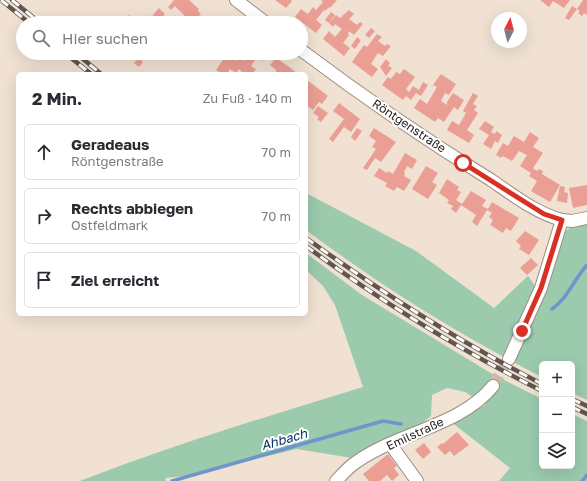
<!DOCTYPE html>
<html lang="de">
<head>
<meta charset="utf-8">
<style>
	body { margin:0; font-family:"Golos Text",sans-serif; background:#f7f7f7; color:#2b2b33 }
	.controls { position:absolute; right:12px; bottom:12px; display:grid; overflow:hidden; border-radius:6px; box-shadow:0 4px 16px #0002 }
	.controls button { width:36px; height:36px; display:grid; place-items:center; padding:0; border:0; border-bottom:1px solid #e1e1e2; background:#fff; color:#2b2b33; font:20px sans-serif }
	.compass { position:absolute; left:491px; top:12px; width:36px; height:36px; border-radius:50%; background:#fff; box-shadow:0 4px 16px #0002; rotate:6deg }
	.stop { position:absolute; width:12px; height:12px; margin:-9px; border:3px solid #d93025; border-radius:50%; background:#fff }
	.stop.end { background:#d93025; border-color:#fff; box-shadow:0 1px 4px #0008 }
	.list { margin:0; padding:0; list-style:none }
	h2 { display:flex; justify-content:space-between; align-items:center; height:52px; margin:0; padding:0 16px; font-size:17px }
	h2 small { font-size:13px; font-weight:400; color:#7c7c81 }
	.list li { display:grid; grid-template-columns:26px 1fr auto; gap:12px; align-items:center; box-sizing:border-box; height:56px; margin:0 8px 8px; padding:0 8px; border:1px solid #e1e1e2; border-radius:6px }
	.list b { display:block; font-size:15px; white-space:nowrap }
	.list p { margin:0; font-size:13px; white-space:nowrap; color:#7c7c81 }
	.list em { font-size:13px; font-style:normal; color:#7c7c81 }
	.icon { flex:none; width:22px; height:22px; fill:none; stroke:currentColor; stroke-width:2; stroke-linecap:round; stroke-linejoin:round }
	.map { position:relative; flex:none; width:587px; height:481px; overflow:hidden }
	.search { position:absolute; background:#fff; box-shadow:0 4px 16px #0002; left:16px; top:16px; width:292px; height:44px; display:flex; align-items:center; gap:10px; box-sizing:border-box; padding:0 14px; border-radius:22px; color:#7c7c81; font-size:15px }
	.panel { position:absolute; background:#fff; box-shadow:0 4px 16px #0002; left:16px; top:72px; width:292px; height:244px; border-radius:6px }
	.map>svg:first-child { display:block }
	.green { fill:#9bcaad }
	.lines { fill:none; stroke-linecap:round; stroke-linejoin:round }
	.stream { stroke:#6e96cd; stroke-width:3.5 }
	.building { fill:#eb9f94 }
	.minor-tunnel { stroke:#c8bbae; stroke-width:12; stroke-dasharray:12 6; stroke-linecap:butt }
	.minor-casing { stroke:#9b8d80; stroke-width:14 }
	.minor { stroke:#fff; stroke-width:12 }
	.rail-casing { stroke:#5f574f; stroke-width:4.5 }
	.rail { stroke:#fff; stroke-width:3; stroke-dasharray:9; stroke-linecap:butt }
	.route { stroke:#d93025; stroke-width:5 }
	.labels { text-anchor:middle; stroke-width:4; stroke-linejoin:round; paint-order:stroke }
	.street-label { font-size:12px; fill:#27211c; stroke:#fff }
	.water-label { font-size:13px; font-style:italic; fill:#022a5b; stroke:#fff }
</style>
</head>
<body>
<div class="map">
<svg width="587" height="481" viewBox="0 0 587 481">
	<rect width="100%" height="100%" fill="#f0e1d2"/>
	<g class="green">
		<path d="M306 193 416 251 494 308 528 276 543 297 564 232 574 225 587 224V400L572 393V364H542V377C459 335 381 286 306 230Z"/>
		<path d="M306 253 362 295 494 375 474 398 465 392 447 388 432 395 431 416 417 427 352 458 297 449 185 476 165 478 166 481H80C173 445 268 416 363 387L335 305 323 286 306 270Z"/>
		<polygon points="496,376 542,399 542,466 572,466 572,414 587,421 587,481 499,481 510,468 450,421 484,406"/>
	</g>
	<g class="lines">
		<g class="stream">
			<path d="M552 309C568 298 574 279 587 265"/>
			<polyline points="172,481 383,421 401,424"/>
			<polyline points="582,481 587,475"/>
		</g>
	</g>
	<g class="building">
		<polygon points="174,0 189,0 199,9 198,11 201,14 195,20 192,18 187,23 183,23 181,22 186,17 175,6 171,10 168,7"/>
		<polygon points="275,0 291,0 292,1 286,8"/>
		<polygon points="321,0 337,0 330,8 329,7 325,11 324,10 316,20 322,25 316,33 295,17 301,9 308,14 313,7 316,10 323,2"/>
		<polygon points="540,0 570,0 564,8 553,1 549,7"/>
		<polygon points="583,0 587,0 587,15 584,13 582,16 578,13 580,11 577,9"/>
		<polygon points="572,6 577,9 569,20 565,18"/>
		<polygon points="159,8 165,14 159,21 153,15"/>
		<polygon points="349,10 354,14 349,19 357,25 360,22 363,24 354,35 349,31 348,34 349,35 343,43 350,48 344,56 323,39 329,31 335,37 342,29 335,24 333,27 329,23 336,15 340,18"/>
		<polygon points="331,12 335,15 329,23 325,20"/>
		<polygon points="129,15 134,20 132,23 121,23"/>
		<polygon points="152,15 157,20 154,23 150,23 147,20"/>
		<polygon points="371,28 375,31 369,38 365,35"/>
		<polygon points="377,34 382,37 378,41 385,46 387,44 391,46 383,56 378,53 376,56 371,64 378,69 372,77 352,62 364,45 367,47"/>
		<polygon points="357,37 361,40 355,49 351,46"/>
		<polygon points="251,53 268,53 263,61 257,57 251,66 256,69 252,74 244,74 239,69 236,73 230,69 227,74 222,74 216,70 227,54 237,61 239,57 245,61"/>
		<polygon points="139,58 143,62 139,67 134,63"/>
		<polygon points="276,58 288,66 298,74 276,74 276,70 270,65"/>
		<polygon points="386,59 390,63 388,66 392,68 386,76 380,67"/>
		<polygon points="404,69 415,77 406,89 409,92 413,86 419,90 423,82 428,85 421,96 416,93 411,100 406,96 403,100 382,85 388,77 391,79 396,72 400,74"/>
		<polygon points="441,74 456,84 449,95 445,93 441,101 447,105 447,102 453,93 464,100 458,110 454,107 444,122 438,118 435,122 414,108 420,99 427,104 437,87 433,85"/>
		<polygon points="307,80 328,96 322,104 319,102 313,110 309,107 306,111 306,96 308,93 306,92"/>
		<polygon points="473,93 478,96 473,104 477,106 474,110 478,113 467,130 474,135 469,143 447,130 452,121 459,125 466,113 463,111"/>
		<polygon points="339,103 360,119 351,132 344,127 333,142 329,139 344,119 333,111"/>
		<polygon points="318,106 328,113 321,122 317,119 319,117 313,113"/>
		<polygon points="485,121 494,127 491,132 495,134 496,131 502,135 498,143 495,141 491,149 483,144 489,135 479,129"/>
		<polygon points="357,128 362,131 355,141 351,137"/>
		<polygon points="374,128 396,142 381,162 375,158 367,170 363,168 376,149 372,147 376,141 369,136"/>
		<polygon points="530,132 539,138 533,147 543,153 533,168 537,171 539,169 543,171 542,174 560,185 550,202 531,191 537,181 529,176 531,173 520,166 527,155 519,151 512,161 503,156 501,158 496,155 503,143 508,146 514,136 524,142"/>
		<polygon points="405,153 417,160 412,169 407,166 404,172 405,173 404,176 411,180 404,191 397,187 394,191 385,186 387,183 374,176 379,168 387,173 388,171 393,174"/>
		<polygon points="426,166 438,173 432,182 437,185 428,199 412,189"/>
		<polygon points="447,179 459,187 457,190 461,192 456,200 462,204 471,191 486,200 482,206 488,209 492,202 519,218 511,231 506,228 503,233 490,225 493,220 489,217 492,213 487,210 477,226 472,222 476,215 461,205 456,213 451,209 453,206 447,203 449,200 439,193"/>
		<polygon points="587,185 587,205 573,208 569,188"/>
		<polygon points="560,186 565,187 564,192 568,193 567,203 557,201"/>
		<polygon points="525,231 539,240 529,255 519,249 521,246 516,241"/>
		<polygon points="531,258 538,265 527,275 520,268"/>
		<polygon points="457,432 469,445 454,456 450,451 445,455 437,447 442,443 443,444"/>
		<polygon points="424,443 431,452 423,459 415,450"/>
		<polygon points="388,454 397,466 394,468 399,475 392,481 387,475 380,481 369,481 363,474"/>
	</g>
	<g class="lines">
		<polyline class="minor-tunnel" points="493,386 509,359"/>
		<defs>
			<g id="minor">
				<polyline points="236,0 266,23"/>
				<path d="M301 50C362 96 426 140 491 180 513 195 536 213 562 220"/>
				<polyline points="509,359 541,288 562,220 572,221 587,218"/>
				<polyline points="391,445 417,481"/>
				<path d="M336 481C341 476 345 471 351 466 392 433 459 428 493 386"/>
			</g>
		</defs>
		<use href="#minor" class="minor-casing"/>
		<use href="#minor" class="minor"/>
		<defs>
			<g id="rail">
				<polyline points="1,0 29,23"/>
				<polyline points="12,0 40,23"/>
				<polyline points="65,53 91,74"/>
				<polyline points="76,53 101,74"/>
				<path d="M306 238C381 292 460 342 542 384"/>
				<path d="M306 246C380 301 460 350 542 391"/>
				<polyline points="572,399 587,406"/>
				<polyline points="572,407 587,414"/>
			</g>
		</defs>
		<use href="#rail" class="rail-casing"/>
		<use href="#rail" class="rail"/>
	</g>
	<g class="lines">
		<polyline class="route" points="463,163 544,214 562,220 541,288 522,331"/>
	</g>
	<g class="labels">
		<g class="street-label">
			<text transform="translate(409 126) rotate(34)" y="4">Röntgenstraße</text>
			<text transform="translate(415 434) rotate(-25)" y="4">Emilstraße</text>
		</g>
		<g class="water-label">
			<text transform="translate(284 439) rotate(-16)" y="5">Ahbach</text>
		</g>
	</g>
</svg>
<div class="controls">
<button>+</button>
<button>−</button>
<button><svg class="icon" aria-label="layers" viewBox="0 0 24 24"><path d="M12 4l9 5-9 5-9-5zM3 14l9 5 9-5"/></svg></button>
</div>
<svg class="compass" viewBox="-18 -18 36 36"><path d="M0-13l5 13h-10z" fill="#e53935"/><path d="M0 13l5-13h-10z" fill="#7c7c81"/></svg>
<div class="stop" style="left:463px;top:163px"></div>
<div class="stop end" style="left:522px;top:331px"></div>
<div class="search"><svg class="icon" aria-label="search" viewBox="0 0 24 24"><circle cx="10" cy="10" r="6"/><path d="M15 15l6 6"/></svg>Hier suchen</div>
<section class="panel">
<h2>2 Min.<small>Zu Fuß · 140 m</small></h2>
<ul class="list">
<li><svg class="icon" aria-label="ahead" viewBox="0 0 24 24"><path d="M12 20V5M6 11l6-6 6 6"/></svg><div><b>Geradeaus</b><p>Röntgenstraße</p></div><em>70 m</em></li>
<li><svg class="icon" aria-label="right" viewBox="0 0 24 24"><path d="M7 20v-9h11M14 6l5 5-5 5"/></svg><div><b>Rechts abbiegen</b><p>Ostfeldmark</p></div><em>70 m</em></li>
<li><svg class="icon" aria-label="arrive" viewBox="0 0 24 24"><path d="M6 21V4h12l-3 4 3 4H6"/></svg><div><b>Ziel erreicht</b></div></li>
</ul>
</section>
</div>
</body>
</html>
